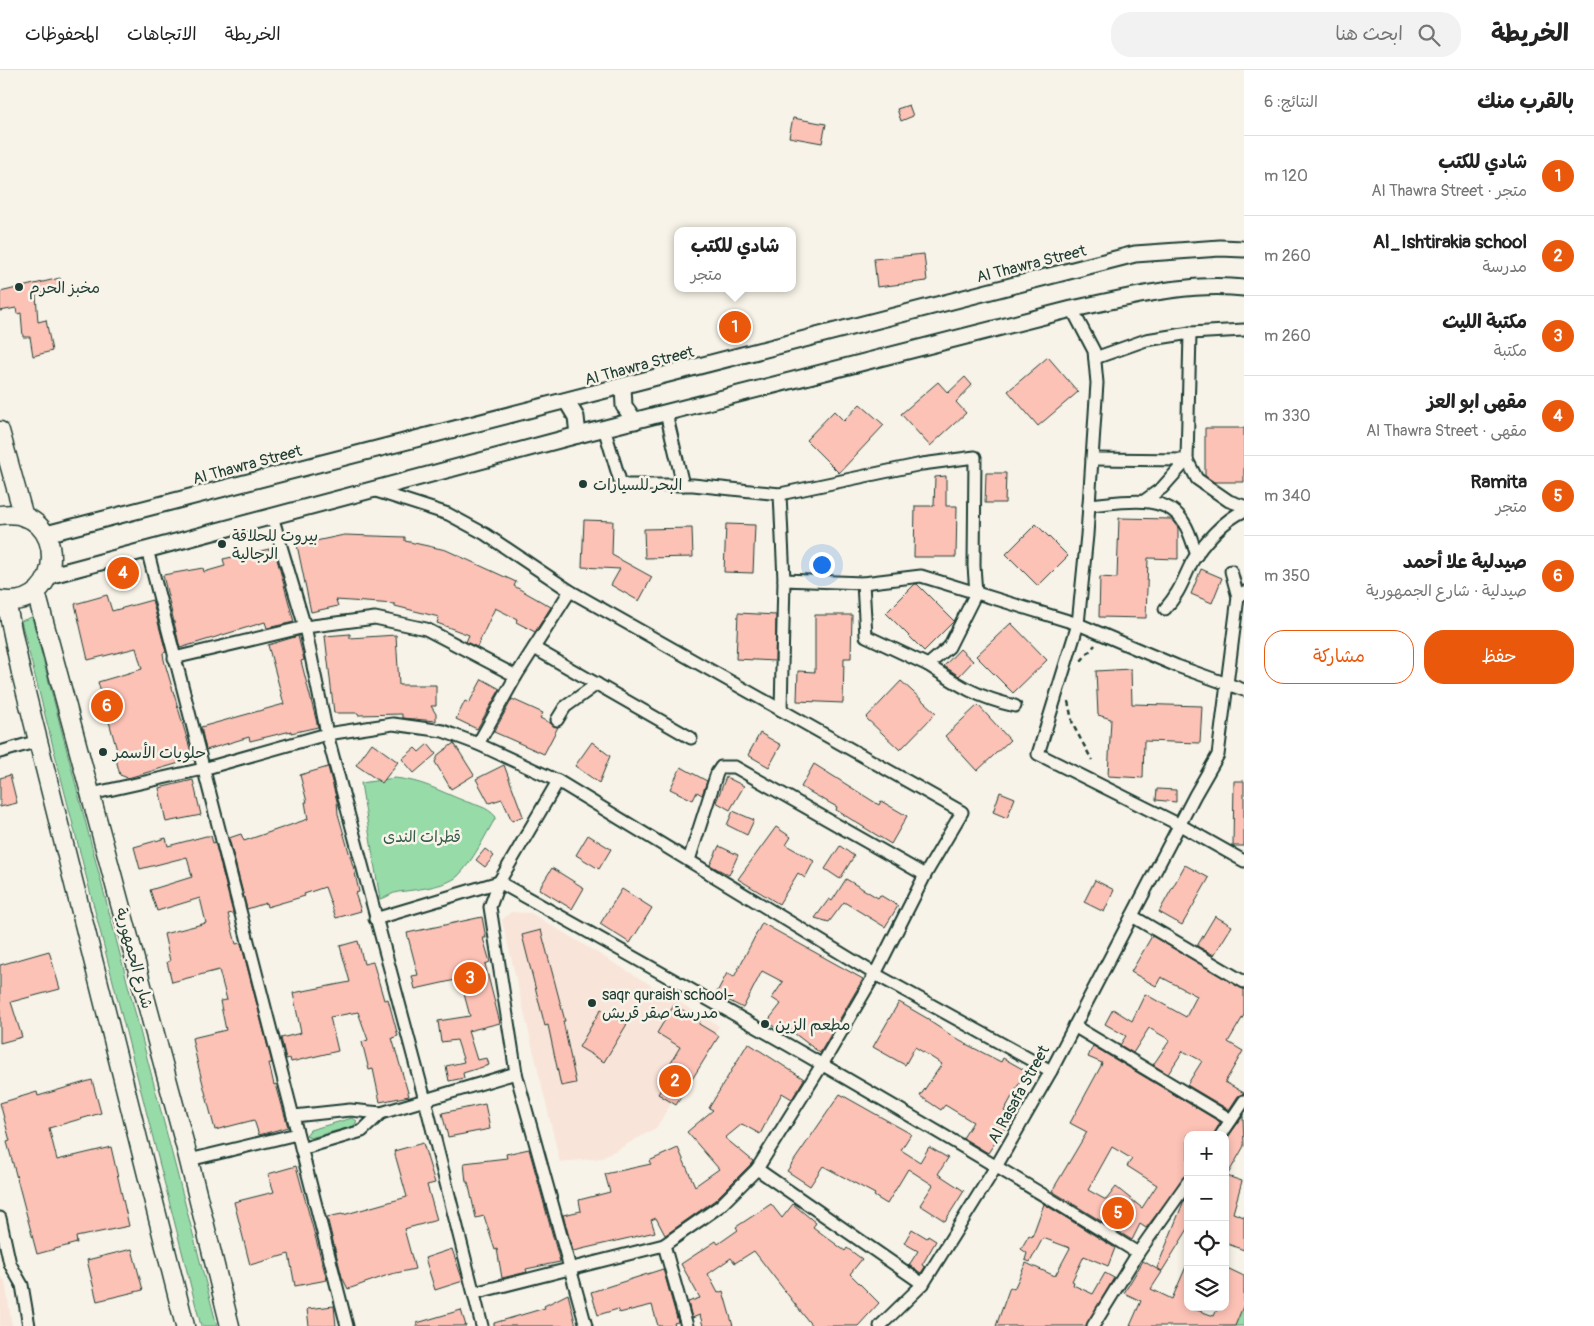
<!DOCTYPE html>
<html lang="ar">
<head>
<meta charset="utf-8">
<style>
	body { margin:0; font-family:Pangolin,"Playpen Sans Arabic",sans-serif; background:#f2f2f2; color:#222; direction:rtl }
	.controls { position:absolute; right:15px; bottom:15px; display:grid; overflow:hidden; border-radius:10px; box-shadow:0 2px 8px #0003 }
	.controls button { width:45px; height:45px; display:grid; place-items:center; padding:0; border:0; border-bottom:1px solid #e0e0e0; background:#fff; color:#222; font:25px sans-serif }
	.you { position:absolute; left:821px; top:494px; width:18px; height:18px; margin:-12px; border:4px solid #fff; border-radius:50%; background:#1a73e8; box-shadow:0 0 0 8px #1a73e833 }
	.badge { display:grid; place-items:center; width:32px; height:32px; border-radius:50%; background:#ea580c; color:#fff; font-size:16px; font-weight:700 }
	.pin { position:absolute; translate:-50% -50%; border:2px solid #fff; box-shadow:0 1px 5px #0006 }
	.popup { position:absolute; left:674px; top:157px; width:122px; height:65px; box-sizing:border-box; display:grid; place-content:center; border-radius:10px; background:#fff; filter:drop-shadow(0 1px 4px #0005); font-size:16px; white-space:nowrap; color:#767676 }
	.popup b { font-size:19px; color:#222 }
	.popup::after { content:''; position:absolute; left:50%; top:100%; margin-left:-10px; border:10px solid transparent; border-top-color:#fff }
	.list { margin:0; padding:0; list-style:none }
	h2 { display:flex; justify-content:space-between; align-items:center; height:65px; margin:0; padding:0 20px; font-size:21px }
	h2 small { font-size:16px; font-weight:400; color:#767676 }
	.list li { display:grid; grid-template-columns:32px 1fr auto; gap:15px; align-items:center; box-sizing:border-box; height:80px; padding:0 20px; border-top:1px solid #e0e0e0 }
	.list b { display:block; font-size:19px; white-space:nowrap }
	.list p { margin:0; font-size:16px; white-space:nowrap; color:#767676 }
	.list em { font-size:16px; font-style:normal; color:#767676 }
	.actions { display:flex; gap:10px; padding:15px 20px }
	.actions a { flex:1; padding:11px 0; border:1px solid #ea580c; border-radius:20px; text-align:center; font-size:18px; color:#ea580c }
	.actions .main { background:#ea580c; color:#fff }
	.icon { flex:none; width:28px; height:28px; fill:none; stroke:currentColor; stroke-width:2; stroke-linecap:round; stroke-linejoin:round }
	.map { position:relative; flex:none; width:1244px; height:1256px; overflow:hidden; direction:ltr }
	header { display:flex; align-items:center; gap:30px; box-sizing:border-box; height:70px; padding:0 25px; background:#fff; border-bottom:1px solid #e0e0e0 }
	header strong { font-size:24px }
	nav { display:flex; gap:28px; margin-inline-start:auto; font-size:18px }
	.search { width:350px; height:45px; background:#f2f2f2; display:flex; align-items:center; gap:12px; box-sizing:border-box; padding:0 18px; border-radius:20px; color:#767676; font-size:19px }
	main { display:flex }
	aside { flex:1; background:#fff }
	.map>svg:first-child { display:block }
	.built { fill:#f9e4d9 }
	.green { fill:#97dba8; stroke:#5b8c6e }
	.building { fill:#fdc2b6; stroke:#1f3d34; fill-rule:evenodd }
	.lines { fill:none; stroke-linecap:round; stroke-linejoin:round }
	.street-casing { stroke:#1f3d34; stroke-width:15 }
	.secondary-casing { stroke:#1f3d34; stroke-width:19 }
	.primary-casing { stroke:#1f3d34; stroke-width:21 }
	.path { stroke:#1f3d34; stroke-width:2.5; stroke-dasharray:5 4; stroke-linecap:butt }
	.street { stroke:#f7f3e8; stroke-width:11 }
	.secondary { stroke:#f7f3e8; stroke-width:15 }
	.primary { stroke:#f7f3e8; stroke-width:18 }
	.poi-dot { fill:#1f3d34; stroke:#f7f3e8; stroke-width:2 }
	.labels { text-anchor:middle; stroke-width:5; stroke-linejoin:round; paint-order:stroke }
	.street-label { font-size:16px; fill:#1f3d34; stroke:#f7f3e8 }
	.poi-label { font-size:16px; fill:#1f3d34; stroke:#f7f3e8; text-anchor:start }
	.park-label { font-size:16px; fill:#375d4b; stroke:#f7f3e8 }
</style>
</head>
<body>
<header>
<strong>الخريطة</strong>
<div class="search"><svg class="icon" aria-label="search" viewBox="0 0 24 24"><circle cx="10" cy="10" r="6"/><path d="M15 15l6 6"/></svg>ابحث هنا</div>
<nav><a>الخريطة</a><a>الاتجاهات</a><a>المحفوظات</a></nav>
</header>
<main>
<aside>
<h2>بالقرب منك<small>النتائج: 6</small></h2>
<ul class="list">
<li><span class="badge">1</span><div><b>شادي للكتب</b><p>متجر · Al Thawra Street</p></div><em>120 m</em></li>
<li><span class="badge">2</span><div><b>Al_Ishtirakia school</b><p>مدرسة</p></div><em>260 m</em></li>
<li><span class="badge">3</span><div><b>مكتبة الليث</b><p>مكتبة</p></div><em>260 m</em></li>
<li><span class="badge">4</span><div><b>مقهى ابو العز</b><p>مقهى · Al Thawra Street</p></div><em>330 m</em></li>
<li><span class="badge">5</span><div><b>Ramita</b><p>متجر</p></div><em>340 m</em></li>
<li><span class="badge">6</span><div><b>صيدلية علا أحمد</b><p>صيدلية · شارع الجمهورية</p></div><em>350 m</em></li>
</ul>
<div class="actions"><a class="main">حفظ</a><a>مشاركة</a></div>
</aside>
<div class="map">
<svg width="1244" height="1256" viewBox="0 0 1244 1256">
	<rect width="100%" height="100%" fill="#f7f3e8"/>
	<filter id="ink" filterUnits="userSpaceOnUse"><feTurbulence type="fractalNoise" baseFrequency=".02" numOctaves="2"/><feDisplacementMap in="SourceGraphic" scale="10" xChannelSelector="R" yChannelSelector="G"/><feConvolveMatrix kernelMatrix="1 2 1 2 8 2 1 2 1" color-interpolation-filters="sRGB"/></filter>
	<g filter="url(#ink)">
		<g class="built">
			<polygon points="511,842 531,843 719,956 656,1058 602,1088 560,1092 502,850"/>
			<polygon points="0,1206 5,1211 12,1256 0,1256"/>
		</g>
		<g class="green">
			<polygon points="32,547 217,1256 201,1256 21,551"/>
			<path d="M395 708C423 711 437 720 462 730 474 735 487 736 496 747 485 766 473 791 458 806 446 817 413 820 398 822 391 823 387 828 380 829L361 713Z"/>
			<polygon points="352,1048 357,1051 354,1056 310,1068 306,1065 310,1060"/>
			<polygon points="1244,1220 1244,1256 1223,1256"/>
		</g>
		<g class="building">
			<polygon points="909,35 913,46 901,51 897,39"/>
			<polygon points="793,48 826,54 822,73 789,67"/>
			<polygon points="924,184 927,211 877,217 874,189"/>
			<polygon points="60,208 62,216 36,225 38,252 46,250 52,281 33,286 30,267 23,267 21,243 17,244 16,238 0,241 0,222"/>
			<polygon points="1048,287 1078,322 1038,356 1008,321"/>
			<polygon points="965,307 972,315 956,332 966,343 930,376 901,344 938,312 948,323"/>
			<polygon points="860,334 884,355 839,403 806,370 834,341 844,351"/>
			<polygon points="1205,358 1244,358 1244,412 1214,412 1205,406"/>
			<polygon points="986,403 1006,403 1005,433 985,433"/>
			<polygon points="946,406 946,436 957,436 956,487 914,487 915,436 934,436 935,407"/>
			<polygon points="1119,448 1171,449 1178,458 1178,489 1148,488 1146,548 1099,547 1100,507 1117,508"/>
			<polygon points="584,450 613,451 612,485 652,507 639,531 611,515 620,499 582,497"/>
			<polygon points="726,454 755,455 753,503 724,502"/>
			<polygon points="1036,454 1068,486 1038,516 1006,484"/>
			<polygon points="692,458 693,487 645,488 644,459"/>
			<polygon points="344,465 405,467 405,471 446,480 516,512 514,516 551,537 535,562 516,552 517,549 495,538 477,577 466,572 469,565 437,553 439,547 395,536 395,534 336,530 338,536 311,542 297,475"/>
			<polygon points="274,478 294,552 267,558 265,552 180,578 163,505 203,498 204,502 225,496 223,489"/>
			<polygon points="1201,499 1222,508 1212,533 1191,524"/>
			<polygon points="915,514 917,514 954,551 924,581 886,543"/>
			<polygon points="107,525 112,541 152,530 166,582 163,583 164,590 193,689 128,708 120,705 115,685 118,684 98,612 142,599 136,578 88,590 75,534"/>
			<polygon points="738,543 776,545 775,591 736,589"/>
			<polygon points="815,545 852,545 851,588 844,588 843,633 797,631 798,601 815,602"/>
			<polygon points="1011,553 1047,590 1013,623 976,586"/>
			<polygon points="350,564 350,568 396,565 399,615 436,615 436,636 431,636 436,644 436,651 402,648 402,644 358,645 358,643 334,643 325,566"/>
			<polygon points="298,566 304,590 301,591 318,657 291,663 291,661 250,671 249,667 206,680 201,657 284,634 268,575"/>
			<polygon points="960,579 973,591 959,606 944,596"/>
			<polygon points="1131,599 1132,634 1202,636 1200,673 1144,671 1143,708 1108,706 1111,649 1098,645 1096,601"/>
			<polygon points="482,609 500,619 477,659 456,649 465,631 469,633"/>
			<polygon points="901,611 936,643 900,680 866,648"/>
			<polygon points="512,629 543,643 540,648 558,657 544,684 494,662"/>
			<polygon points="978,635 1010,670 977,701 945,666"/>
			<polygon points="760,663 781,675 769,697 748,685"/>
			<polygon points="592,672 610,686 599,713 575,696"/>
			<polygon points="372,673 398,692 382,713 356,695"/>
			<polygon points="454,673 474,705 451,719 435,692 439,684"/>
			<polygon points="428,674 436,684 414,703 402,689 415,678 419,682"/>
			<polygon points="814,694 879,735 881,731 907,746 891,774 836,740 837,737 801,717"/>
			<polygon points="504,695 523,746 512,751 502,729 489,733 476,709"/>
			<polygon points="328,697 337,731 338,744 355,803 359,822 355,823 361,841 336,848 325,817 304,824 305,826 267,837 266,833 247,839 229,768 241,764 244,771 308,749 305,732 307,732 300,705"/>
			<polygon points="681,697 707,711 702,725 697,722 693,730 670,719"/>
			<polygon points="10,705 17,733 0,737 0,708"/>
			<polygon points="726,707 744,716 730,740 716,732"/>
			<polygon points="193,710 201,745 166,752 159,718"/>
			<polygon points="1234,711 1244,711 1244,776 1233,776"/>
			<polygon points="1157,719 1176,720 1176,732 1156,730"/>
			<polygon points="1000,722 1015,728 1007,748 993,742"/>
			<polygon points="733,741 754,750 747,765 727,755"/>
			<polygon points="776,757 791,767 786,775 814,791 805,808 798,803 779,834 738,809"/>
			<polygon points="588,765 611,779 599,799 576,785"/>
			<polygon points="206,766 211,766 213,773 215,772 233,843 228,844 236,874 241,873 272,993 269,993 274,1015 276,1014 288,1057 259,1065 254,1050 215,1060 197,991 192,968 226,960 220,931 227,930 219,900 172,912 167,892 170,891 164,864 206,853 200,828 157,841 150,820 192,807 187,787 140,799 134,777 166,768 168,776"/>
			<polygon points="719,776 738,785 729,805 710,795"/>
			<polygon points="840,776 854,786 840,809 825,799"/>
			<polygon points="485,779 494,786 485,797 476,790"/>
			<polygon points="1185,795 1209,808 1182,855 1159,842"/>
			<polygon points="552,798 584,818 572,839 539,819"/>
			<polygon points="846,809 878,828 880,825 898,836 885,857 844,832 829,852 815,848 829,829 832,831"/>
			<polygon points="1095,810 1114,820 1104,842 1084,832"/>
			<polygon points="622,819 652,838 630,873 600,854"/>
			<polygon points="1215,846 1232,856 1214,885 1197,876"/>
			<polygon points="482,847 486,868 483,868 490,892 485,894 500,953 468,961 477,990 487,988 489,995 463,1003 464,1008 449,1011 446,996 464,992 457,970 441,972 438,951 470,946 460,909 415,919 412,906 418,905 407,863"/>
			<polygon points="762,853 863,909 820,983 790,960 786,965 767,952 781,934 772,928 783,912 762,901 743,938 716,924 727,903 734,907"/>
			<polygon points="541,860 565,951 563,951 576,1013 561,1016 548,955 545,956 522,865"/>
			<polygon points="1152,866 1244,919 1244,945 1228,972 1243,981 1225,1012 1244,1023 1238,1026 1229,1040 1187,1015 1202,991 1183,981 1168,1004 1153,995 1170,970 1149,958 1133,983 1120,975 1126,966 1105,954 1113,939 1132,951 1145,924 1186,947 1197,926 1161,907 1156,916 1131,902"/>
			<polygon points="358,871 364,894 373,892 384,930 388,929 398,966 392,968 409,1026 380,1032 373,999 369,1000 362,972 368,970 358,942 330,947 338,981 291,992 290,988 286,989 281,968 301,963 293,923 350,912 340,876"/>
			<polygon points="49,881 60,919 11,932 22,967 0,973 0,895"/>
			<polygon points="899,932 930,950 929,951 960,971 1001,992 1003,988 1026,1001 1004,1041 1013,1046 988,1083 963,1068 973,1052 945,1035 941,1040 920,1026 942,994 915,977 905,995 873,977"/>
			<polygon points="674,935 700,950 699,954 719,966 676,1035 658,1024 664,1015 659,1012 680,977 657,963"/>
			<polygon points="601,939 627,954 604,992 579,977"/>
			<polygon points="748,973 804,1009 792,1029 782,1023 760,1064 742,1054 725,1068 753,1091 751,1094 715,1130 667,1164 665,1165 656,1148 651,1150 655,1162 573,1181 563,1145 581,1141 579,1130 610,1122 605,1104 651,1094 649,1091 678,1078 695,1116 719,1099 687,1062 713,1040 709,1038"/>
			<path d="M1093 976 1220 1052 1214 1065H1188V1103L1146 1158 1140 1154 1132 1170 1052 1121 1087 1062 1070 1053 1101 996 1102 993 1088 987ZM1112 1077 1132 1089 1127 1096 1157 1115 1142 1138 1116 1117 1106 1130 1088 1120Z"/>
			<polygon points="92,1010 101,1043 49,1058 57,1090 111,1077 129,1156 76,1167 77,1173 37,1184 15,1101 7,1072 10,1071 0,1033 37,1022 38,1026"/>
			<polygon points="840,1024 911,1064 901,1080 920,1092 929,1077 948,1088 938,1104 964,1121 945,1151 920,1135 933,1115 908,1099 887,1134 874,1126 875,1124 823,1096 810,1116 787,1101"/>
			<polygon points="485,1034 490,1059 448,1067 442,1043"/>
			<polygon points="1243,1046 1244,1076 1227,1106 1242,1111 1233,1143 1244,1147 1244,1180 1225,1173 1225,1071"/>
			<polygon points="423,1073 435,1113 427,1115 437,1150 404,1159 415,1199 391,1204 348,1219 342,1207 327,1147 342,1144 343,1145 407,1127 394,1081"/>
			<polygon points="529,1079 560,1192 526,1199 527,1202 502,1208 497,1179 495,1180 484,1146 476,1148 468,1112 466,1112 464,1093 507,1088 506,1084"/>
			<polygon points="296,1096 327,1210 295,1216 289,1184 250,1195 234,1132 274,1122 268,1104"/>
			<polygon points="1188,1125 1188,1159 1162,1201 1157,1198 1183,1133"/>
			<polygon points="771,1134 782,1148 793,1134 816,1153 813,1157 845,1181 847,1178 862,1189 850,1204 879,1233 858,1256 812,1256 754,1181 735,1193 731,1188 708,1204 718,1223 723,1221 733,1256 703,1256 700,1245 692,1248 688,1232 700,1228 681,1194 716,1171 718,1174 738,1160 736,1157"/>
			<polygon points="1044,1134 1115,1178 1108,1196 1084,1186 1072,1211 1074,1212 1073,1215 1093,1224 1105,1203 1114,1208 1086,1256 996,1256 1010,1217 1014,1219 1026,1193 1055,1206 1070,1178 1043,1168 1030,1192 1025,1190 1027,1183 1021,1179 1029,1165 1032,1167"/>
			<polygon points="912,1159 927,1168 928,1166 936,1171 922,1195 925,1197 921,1203 909,1195 918,1181 904,1173"/>
			<polygon points="132,1179 143,1220 97,1231 87,1190"/>
			<polygon points="452,1179 463,1211 435,1220 425,1188"/>
			<polygon points="1143,1191 1162,1202 1151,1219 1172,1229 1188,1192 1188,1237 1214,1246 1218,1237 1225,1237 1225,1197 1244,1206 1244,1234 1235,1256 1130,1256 1141,1231 1124,1223"/>
			<polygon points="663,1199 678,1252 674,1253 675,1256 658,1256 652,1235 619,1243 618,1239 598,1245 591,1222"/>
			<polygon points="568,1224 576,1256 494,1256 494,1253 545,1238 544,1236"/>
			<polygon points="334,1236 336,1256 309,1256 307,1239"/>
			<polygon points="461,1240 466,1256 417,1256 417,1253"/>
		</g>
		<g class="lines">
			<defs>
				<g id="street">
					<polyline points="1072,239 1094,281 1097,313 1087,465 1078,554 1177,596 1244,620"/>
					<polyline points="1190,263 1187,390 1197,409 1229,431 1244,436"/>
					<polyline points="1095,288 1146,270 1190,263 1244,260"/>
					<polyline points="666,343 683,415"/>
					<polyline points="604,358 620,411 625,415 693,415 780,424"/>
					<polyline points="1092,389 1187,390"/>
					<polyline points="373,420 448,444 485,464 570,521 962,742 925,805 875,904 823,993 757,1099 720,1136 664,1175 474,1223"/>
					<polyline points="1144,431 1162,418 1187,390"/>
					<path d="M1089 435C1118 433 1166 421 1184 453 1190 462 1193 475 1197 485"/>
					<polyline points="272,446 305,557 327,664 425,1030 482,1256"/>
					<polyline points="147,479 347,1256"/>
					<polyline points="1231,501 1238,527"/>
					<polyline points="784,510 780,424 922,394 975,387 974,496 976,523 949,577 928,595 866,566 863,513"/>
					<path d="M1165 539C1180 522 1182 512 1192 492 1202 474 1225 449 1244 441"/>
					<polyline points="534,578 691,668"/>
					<polyline points="174,588 305,557 375,548 426,559 516,606"/>
					<path d="M928 595C960 616 977 627 1015 636"/>
					<polyline points="781,640 784,510 863,513 921,506 1078,554 1038,684 1180,755 1244,791"/>
					<polyline points="557,650 565,637 597,614"/>
					<polyline points="478,674 516,606 570,521"/>
					<polyline points="0,682 38,671"/>
					<polyline points="558,711 499,812 490,837 516,1003 586,1256"/>
					<polyline points="91,724 203,699 327,664 393,654 443,661 478,674 558,711 875,904 1051,1001"/>
					<polyline points="689,790 717,703 721,697 735,697 925,805"/>
					<polyline points="1132,846 1244,912"/>
					<path d="M375 849 499 812C714 932 929 1053 1138 1183"/>
					<polyline points="1074,956 1231,1050"/>
					<polyline points="294,1046 350,1040 381,1043 516,1003"/>
					<polyline points="1221,1065 1244,1031"/>
					<polyline points="301,1079 362,1061 381,1043"/>
					<polyline points="189,1090 297,1064"/>
					<polyline points="757,1099 923,1214"/>
					<polyline points="0,1148 10,1194 22,1215 29,1256"/>
					<polyline points="664,1175 687,1256"/>
					<polyline points="880,1256 923,1214 997,1095 1051,1001 1195,725 1218,685 1238,527 1244,522"/>
					<polyline points="1093,1256 1138,1183 1188,1112"/>
				</g>
				<g id="secondary">
					<polyline points="623,317 624,336 635,351"/>
					<polyline points="567,332 576,347 578,365"/>
					<polyline points="46,464 1135,184 1220,178 1244,179"/>
					<path d="M48 506 578 365 1072 239C1126 228 1189 211 1244 218"/>
				</g>
				<g id="primary">
					<polyline points="0,361 24,447"/>
					<path d="M0 445C69 434 67 542 0 530"/>
					<polyline points="36,522 186,1079 230,1256"/>
					<polyline points="6,531 21,603 185,1256"/>
				</g>
			</defs>
			<use href="#street" class="street-casing"/>
			<use href="#secondary" class="secondary-casing"/>
			<use href="#primary" class="primary-casing"/>
			<g class="path">
				<polyline points="1081,591 1095,575"/>
				<polyline points="1068,631 1073,655 1092,690"/>
			</g>
			<use href="#street" class="street"/>
			<use href="#secondary" class="secondary"/>
			<use href="#primary" class="primary"/>
		</g>
	</g>
	<g class="poi-dot">
		<circle cx="19" cy="217" r="5"/>
		<circle cx="583" cy="414" r="5"/>
		<circle cx="222" cy="474" r="5"/>
		<circle cx="103" cy="682" r="5"/>
		<circle cx="592" cy="933" r="5"/>
		<circle cx="765" cy="954" r="5"/>
	</g>
	<g class="labels">
		<g class="street-label">
			<text transform="translate(1031 193) rotate(-14)" y="6">Al Thawra Street</text>
			<text transform="translate(639 295) rotate(-15)" y="6">Al Thawra Street</text>
			<text transform="translate(247 394) rotate(-15)" y="6">Al Thawra Street</text>
			<text transform="translate(135 888) rotate(75)" y="6">شارع الجمهورية</text>
			<text transform="translate(1018 1024) rotate(-61)" y="6">Al Rasafa Street</text>
		</g>
		<g class="poi-label">
			<text x="29" y="223">مخبز الحرم</text>
			<text x="593" y="420">البحر للسيارات</text>
			<text x="232" y="471">بيروت للحلاقة<tspan x="232" dy="18">الرجالية</tspan></text>
			<text x="113" y="688">حلويات الأسمر</text>
			<text x="602" y="930">saqr quraish school-<tspan x="602" dy="18">مدرسة صقر قريش</tspan></text>
			<text x="775" y="960">مطعم الزين</text>
		</g>
		<g class="park-label">
			<text x="422" y="772">قطرات الندى</text>
		</g>
	</g>
</svg>
<div class="controls">
<button>+</button>
<button>−</button>
<button><svg class="icon" aria-label="locate" viewBox="0 0 24 24"><circle cx="12" cy="12" r="6"/><path d="M12 2v4M12 18v4M2 12h4M18 12h4"/></svg></button>
<button><svg class="icon" aria-label="layers" viewBox="0 0 24 24"><path d="M12 4l9 5-9 5-9-5zM3 14l9 5 9-5"/></svg></button>
</div>
<div class="you"></div>
<div class="pin badge" style="left:735px;top:257px">1</div>
<div class="popup"><b>شادي للكتب</b>متجر</div>
<div class="pin badge" style="left:675px;top:1011px">2</div>
<div class="pin badge" style="left:470px;top:908px">3</div>
<div class="pin badge" style="left:123px;top:503px">4</div>
<div class="pin badge" style="left:1118px;top:1143px">5</div>
<div class="pin badge" style="left:107px;top:636px">6</div>
</div>
</main>
</body>
</html>
